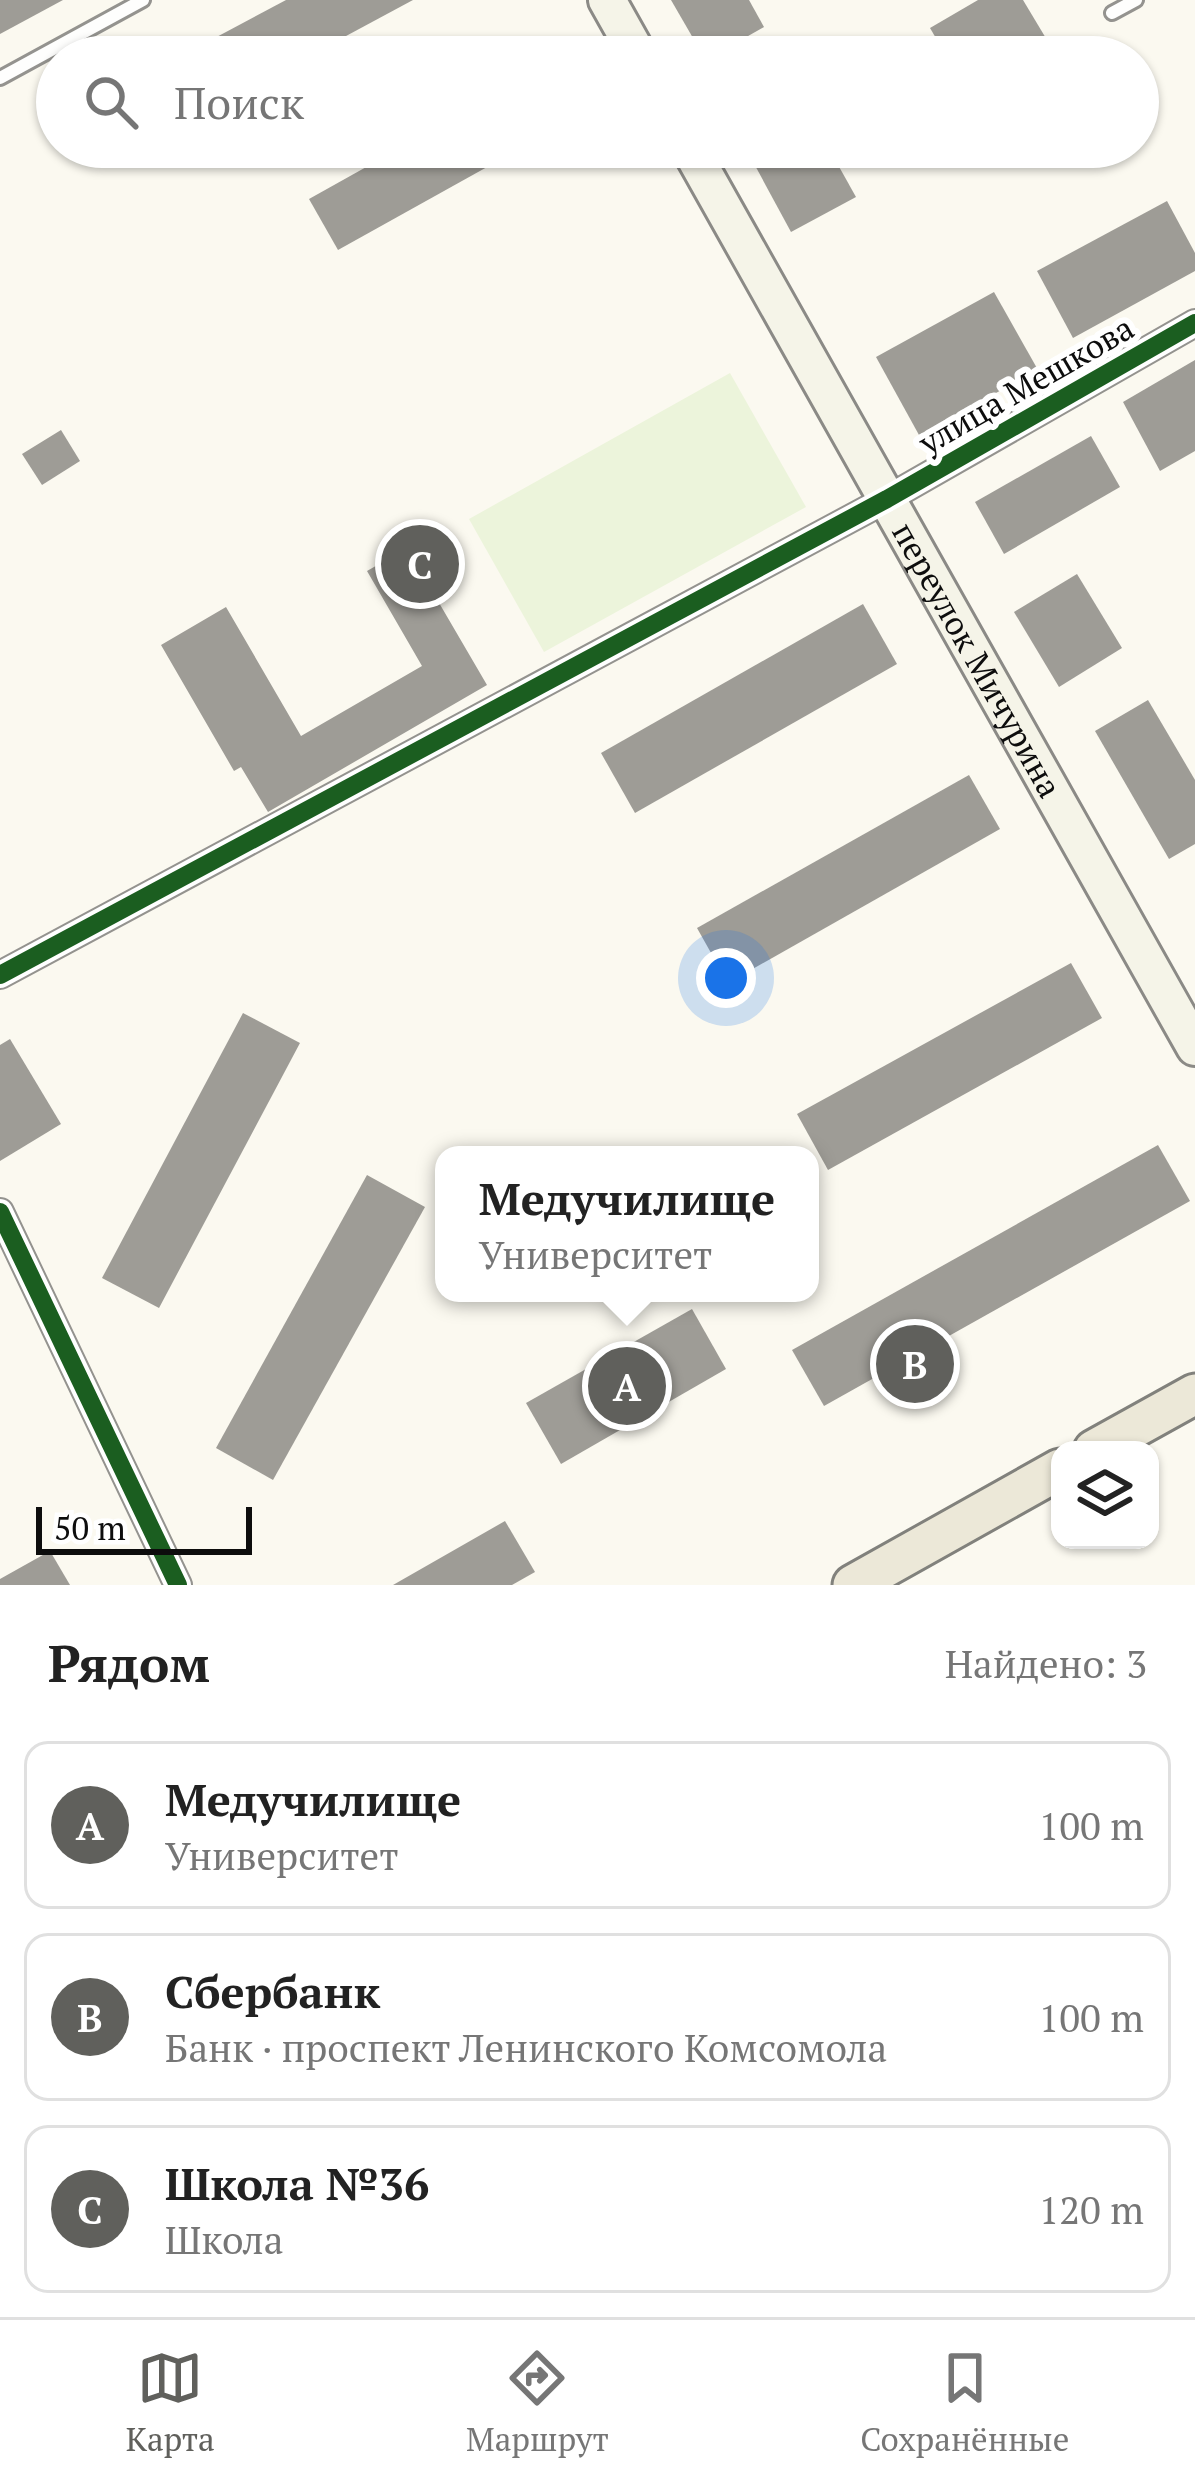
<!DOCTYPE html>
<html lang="ru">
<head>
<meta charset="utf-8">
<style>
	body { margin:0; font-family:"PT Serif",serif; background:#f2f2f2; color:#222 }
	.controls { position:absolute; right:36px; bottom:36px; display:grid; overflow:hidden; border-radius:24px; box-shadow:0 3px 9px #0004 }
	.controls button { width:108px; height:108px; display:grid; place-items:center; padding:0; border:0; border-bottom:3px solid #e0e0e0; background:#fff; color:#222; font:60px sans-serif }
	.scale { position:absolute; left:36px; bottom:30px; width:216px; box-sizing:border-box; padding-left:12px; border:6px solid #0d0d0d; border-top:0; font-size:33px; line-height:42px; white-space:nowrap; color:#0d0d0d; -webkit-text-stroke:9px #fff; paint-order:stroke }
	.you { position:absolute; left:726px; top:978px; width:42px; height:42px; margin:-30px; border:9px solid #fff; border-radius:50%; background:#1a73e8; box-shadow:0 0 0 18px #1a73e833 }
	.badge { display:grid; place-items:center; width:78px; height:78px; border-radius:50%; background:#60605c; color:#fff; font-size:39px; font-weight:700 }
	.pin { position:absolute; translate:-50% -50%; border:6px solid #fff; box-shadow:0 3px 12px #0006 }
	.popup { position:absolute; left:435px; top:1146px; width:384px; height:156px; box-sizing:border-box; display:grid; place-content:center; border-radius:24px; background:#fff; filter:drop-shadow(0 3px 9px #0005); font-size:39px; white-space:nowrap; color:#767676 }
	.popup b { font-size:45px; color:#222 }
	.popup::after { content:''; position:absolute; left:50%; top:100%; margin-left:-24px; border:24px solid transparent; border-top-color:#fff }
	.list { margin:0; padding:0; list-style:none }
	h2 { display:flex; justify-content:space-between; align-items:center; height:156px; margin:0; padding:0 48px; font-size:51px }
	h2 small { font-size:39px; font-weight:400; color:#767676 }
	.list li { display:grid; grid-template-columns:78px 1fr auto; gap:36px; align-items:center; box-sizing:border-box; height:168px; margin:0 24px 24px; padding:0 24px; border:3px solid #e0e0e0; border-radius:24px }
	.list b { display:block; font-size:45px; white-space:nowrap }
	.list p { margin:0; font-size:39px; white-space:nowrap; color:#767676 }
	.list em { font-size:39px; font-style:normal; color:#767676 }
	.icon { flex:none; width:66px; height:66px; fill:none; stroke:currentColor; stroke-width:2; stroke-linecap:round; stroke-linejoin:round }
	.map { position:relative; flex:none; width:1195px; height:1585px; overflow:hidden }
	.search { position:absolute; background:#fff; box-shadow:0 3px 9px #0004; left:36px; right:36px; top:36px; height:132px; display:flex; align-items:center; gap:30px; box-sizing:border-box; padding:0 42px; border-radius:66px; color:#767676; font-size:45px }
	.sheet { height:732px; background:#fff }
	nav { display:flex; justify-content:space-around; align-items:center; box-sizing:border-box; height:168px; border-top:3px solid #e0e0e0; background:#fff; font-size:33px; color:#767676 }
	nav a { display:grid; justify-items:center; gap:6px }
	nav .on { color:#60605c }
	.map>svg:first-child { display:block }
	.pitch { fill:#ecf4db }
	.building { fill:#9e9c96 }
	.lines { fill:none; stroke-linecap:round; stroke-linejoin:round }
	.service-casing { stroke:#94938f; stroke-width:18 }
	.minor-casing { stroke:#94938f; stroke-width:30 }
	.secondary-casing { stroke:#8b8a86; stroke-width:42 }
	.primary-casing { stroke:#81817c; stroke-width:45 }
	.service { stroke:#fefefd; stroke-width:12 }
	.minor { stroke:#fefefd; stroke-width:24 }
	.secondary { stroke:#f5f4e8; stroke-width:36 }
	.primary { stroke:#ece8d8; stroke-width:39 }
	.cycleway-casing { stroke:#fff; stroke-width:26 }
	.cycleway { stroke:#1b5e20; stroke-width:18 }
	.labels { text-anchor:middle; stroke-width:12; stroke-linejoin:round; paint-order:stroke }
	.street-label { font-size:33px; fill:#0d0d0d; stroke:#fff }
</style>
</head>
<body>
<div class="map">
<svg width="1195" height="1585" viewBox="0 0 1195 1585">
	<rect width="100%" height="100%" fill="#fbf9f0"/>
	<polygon class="pitch" points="730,373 806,507 544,652 469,519"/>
	<g class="building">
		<polygon points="0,0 63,0 0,34"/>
		<polygon points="286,0 413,0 307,57 220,57 211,40"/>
		<polygon points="671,0 749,0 764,27 711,57 704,57"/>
		<polygon points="978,0 1023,0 1047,40 1018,57 947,57 930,28"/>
		<polygon points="402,147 523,147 338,250 309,199"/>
		<polygon points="745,147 828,147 856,197 791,232"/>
		<polygon points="1167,201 1195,253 1195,271 1073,338 1037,271"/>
		<polygon points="994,292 1038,370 919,435 876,357"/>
		<polygon points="1195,360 1195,451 1160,471 1123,402"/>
		<polygon points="61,430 80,461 42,485 22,454"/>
		<polygon points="1091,436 1120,487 1004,554 975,502"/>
		<polygon points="407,548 487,685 268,812 241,767 234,771 161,645 226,607 301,736 422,666 367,571"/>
		<polygon points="1077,574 1122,648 1059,687 1014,612"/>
		<polygon points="863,604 897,664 635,813 601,753"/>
		<polygon points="1148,700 1195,780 1195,844 1169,859 1095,731"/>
		<polygon points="969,775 1000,829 728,983 697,928"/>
		<polygon points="1071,963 1102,1018 828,1170 797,1114"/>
		<polygon points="243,1013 300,1043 159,1308 102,1278"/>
		<polygon points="10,1039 61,1124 0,1161 0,1045"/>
		<polygon points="1158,1145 1190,1201 824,1406 792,1350"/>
		<polygon points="367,1175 425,1207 273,1480 216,1448"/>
		<polygon points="692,1309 726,1369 561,1464 526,1403"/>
		<polygon points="505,1521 535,1572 512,1585 393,1585"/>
		<polygon points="50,1551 70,1585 0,1585 0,1579"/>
	</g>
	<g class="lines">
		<defs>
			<g id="service">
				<polyline points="1112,13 1136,0"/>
				<polyline points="0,78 143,0"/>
			</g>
			<g id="minor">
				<polyline points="0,975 887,499 1195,323"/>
				<polyline points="0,1212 178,1585"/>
			</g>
			<g id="secondary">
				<polyline points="607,0 639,57"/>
				<path id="s1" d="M689 147 1195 1047"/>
			</g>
			<g id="primary">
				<polyline points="1094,1450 1195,1394"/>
				<polyline points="853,1585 1060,1469"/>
			</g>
		</defs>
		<use href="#service" class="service-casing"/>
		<use href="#minor" class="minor-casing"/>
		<use href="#secondary" class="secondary-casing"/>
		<use href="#primary" class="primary-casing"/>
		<use href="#service" class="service"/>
		<use href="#minor" class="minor"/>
		<use href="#secondary" class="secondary"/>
		<use href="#primary" class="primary"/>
		<defs>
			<g id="cycleway">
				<polyline points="0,975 887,499 1195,323"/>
				<polyline points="0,1212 178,1585"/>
			</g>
		</defs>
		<use href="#cycleway" class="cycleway-casing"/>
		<use href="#cycleway" class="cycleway"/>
	</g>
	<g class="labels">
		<g class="street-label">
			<text transform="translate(1026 385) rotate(-30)" y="12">улица Мешкова</text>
			<text dy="12" stroke="none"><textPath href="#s1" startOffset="588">переулок Мичурина</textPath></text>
		</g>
	</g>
</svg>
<div class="controls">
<button><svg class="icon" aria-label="layers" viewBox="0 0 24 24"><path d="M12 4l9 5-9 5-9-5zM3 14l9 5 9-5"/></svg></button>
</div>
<div class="scale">50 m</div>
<div class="you"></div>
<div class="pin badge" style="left:627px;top:1386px">A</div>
<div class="popup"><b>Медучилище</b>Университет</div>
<div class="pin badge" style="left:915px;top:1364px">B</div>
<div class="pin badge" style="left:420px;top:564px">C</div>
<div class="search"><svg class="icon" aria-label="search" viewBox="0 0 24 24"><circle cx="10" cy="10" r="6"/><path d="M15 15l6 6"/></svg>Поиск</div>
</div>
<section class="sheet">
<h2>Рядом<small>Найдено: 3</small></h2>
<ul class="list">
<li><span class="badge">A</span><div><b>Медучилище</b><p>Университет</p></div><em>100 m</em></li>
<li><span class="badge">B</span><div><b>Сбербанк</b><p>Банк · проспект Ленинского Комсомола</p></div><em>100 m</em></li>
<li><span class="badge">C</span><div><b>Школа №36</b><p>Школа</p></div><em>120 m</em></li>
</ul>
</section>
<nav>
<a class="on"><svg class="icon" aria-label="map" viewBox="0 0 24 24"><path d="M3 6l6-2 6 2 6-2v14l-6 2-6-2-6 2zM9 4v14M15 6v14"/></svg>Карта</a>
<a><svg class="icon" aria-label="directions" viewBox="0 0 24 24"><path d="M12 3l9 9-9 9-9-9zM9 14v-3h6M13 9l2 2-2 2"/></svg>Маршрут</a>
<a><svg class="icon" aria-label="saved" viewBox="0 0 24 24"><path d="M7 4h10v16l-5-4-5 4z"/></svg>Сохранённые</a>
</nav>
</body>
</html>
